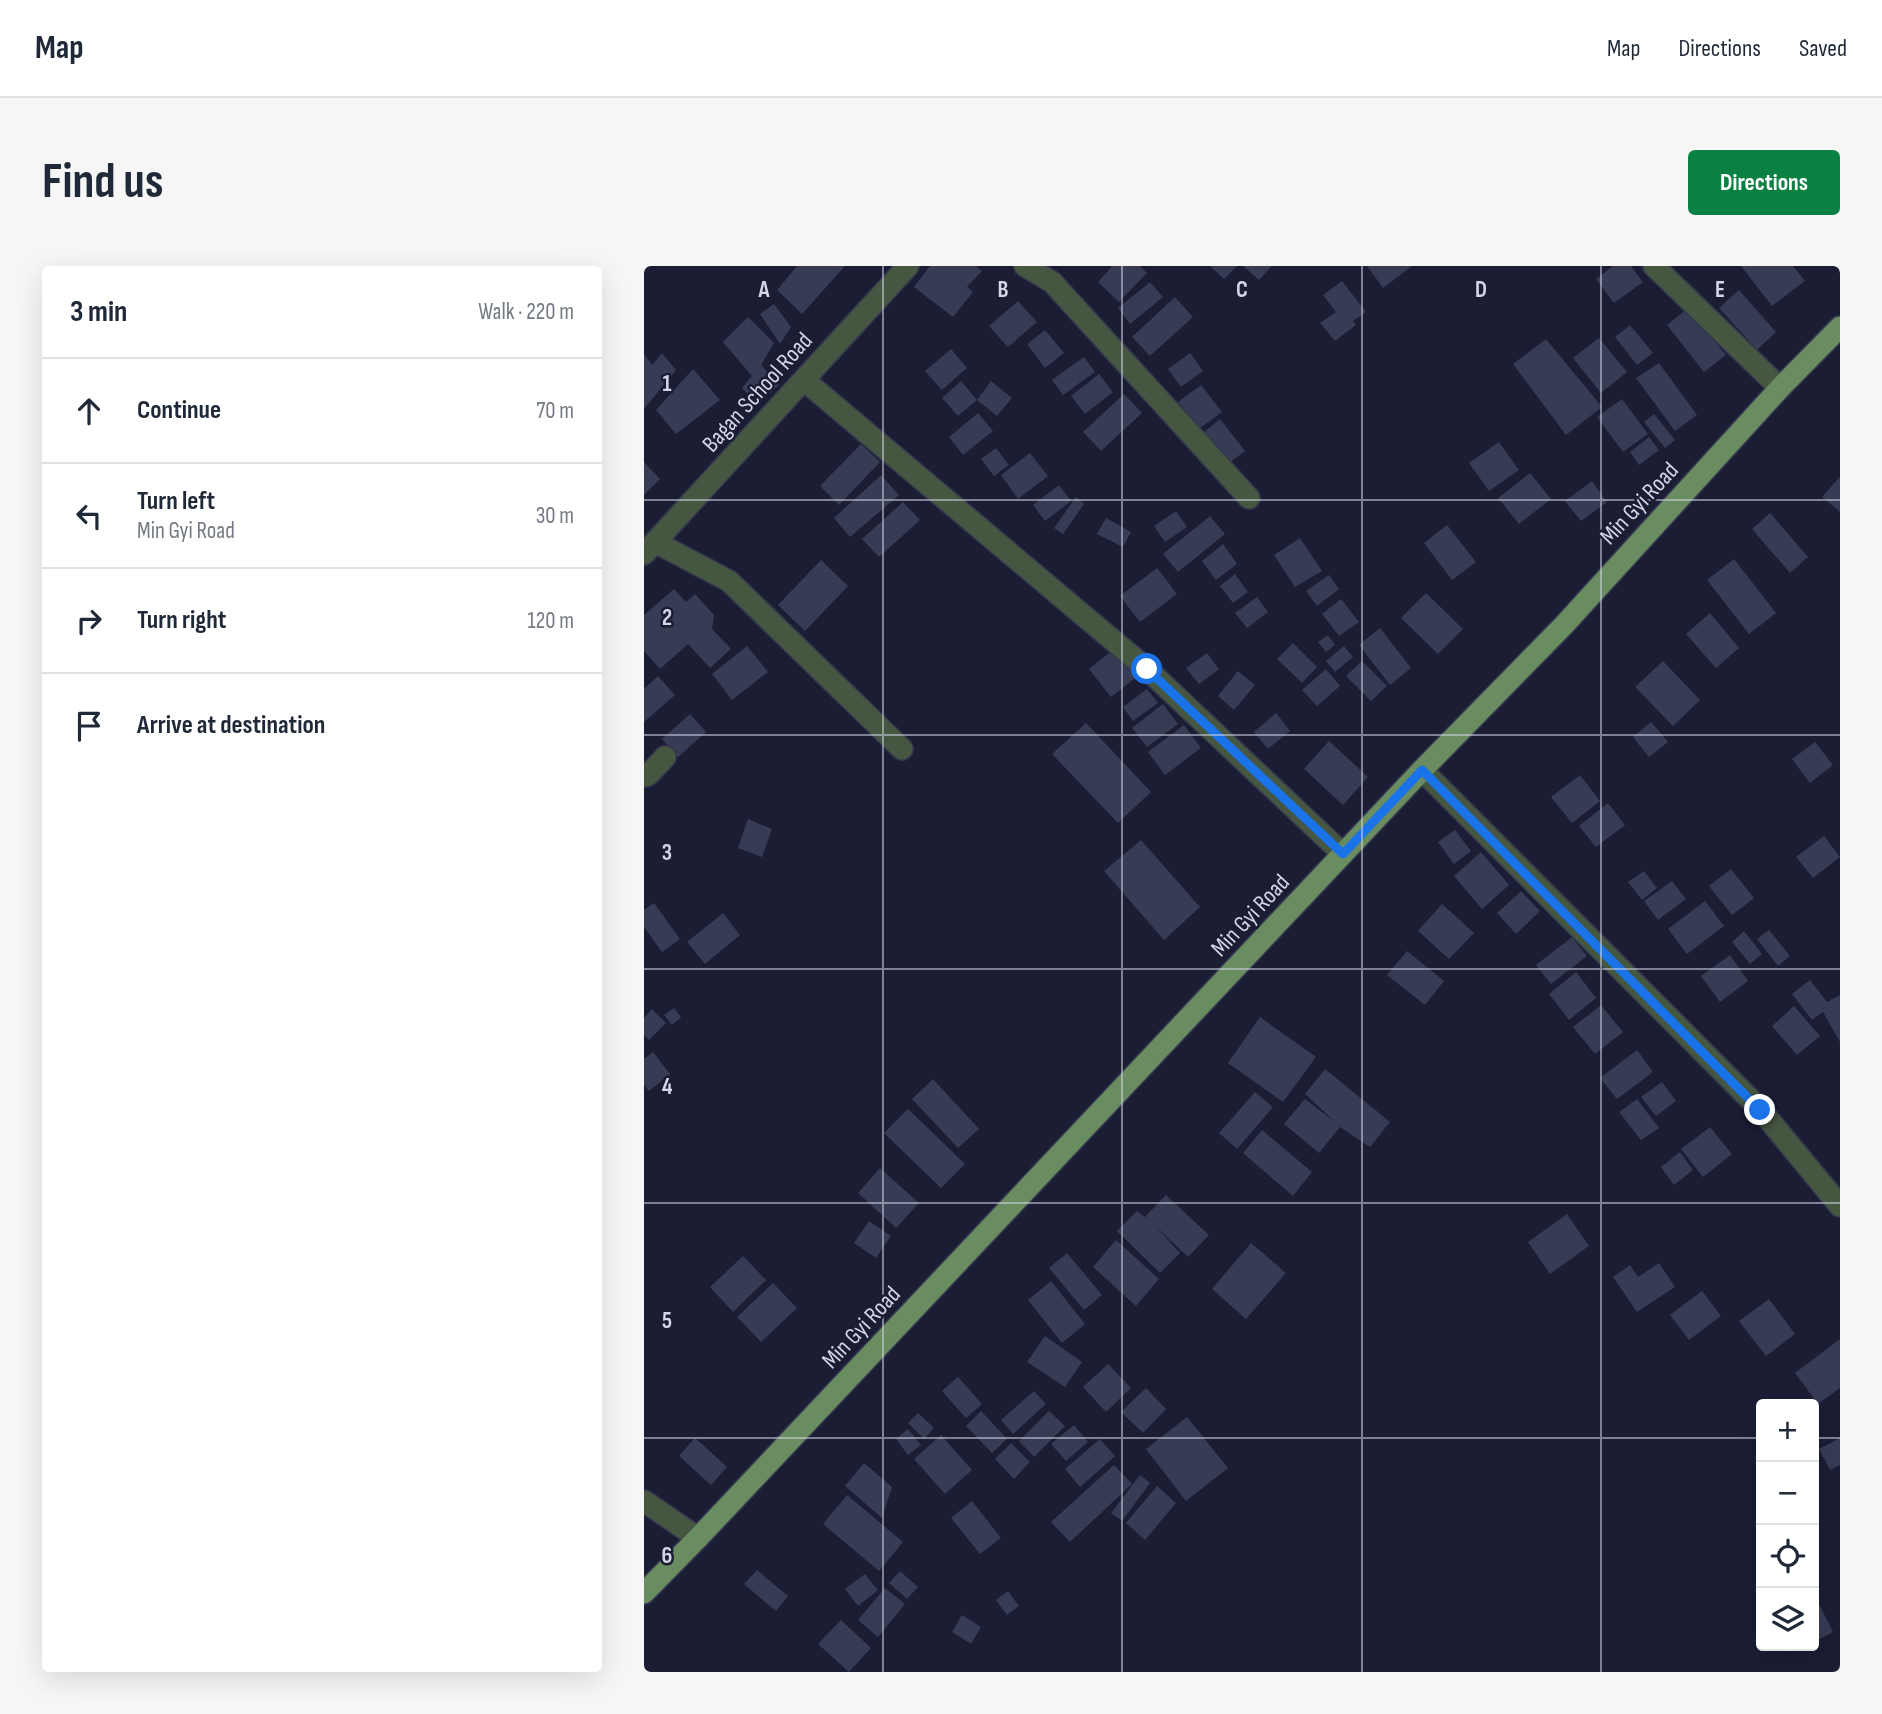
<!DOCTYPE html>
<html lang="en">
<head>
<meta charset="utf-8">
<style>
	body { margin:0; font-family:"Sofia Sans Condensed",sans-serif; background:#f6f6f7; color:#1f2937 }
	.controls { position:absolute; right:21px; bottom:21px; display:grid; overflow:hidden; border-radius:7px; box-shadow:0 7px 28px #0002 }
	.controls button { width:63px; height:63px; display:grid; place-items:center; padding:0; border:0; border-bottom:2px solid #e0e1e3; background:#fff; color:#1f2937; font:35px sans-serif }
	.stop { position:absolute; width:21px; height:21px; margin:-16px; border:5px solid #1a73e8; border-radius:50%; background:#fff }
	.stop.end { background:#1a73e8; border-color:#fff; box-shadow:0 2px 7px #0008 }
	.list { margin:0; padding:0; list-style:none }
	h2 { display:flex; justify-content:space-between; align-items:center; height:91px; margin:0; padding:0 28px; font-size:30px }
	h2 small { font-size:23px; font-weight:400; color:#747a83 }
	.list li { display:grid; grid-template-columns:46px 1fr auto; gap:21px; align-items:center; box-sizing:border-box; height:105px; padding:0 28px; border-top:2px solid #e0e1e3 }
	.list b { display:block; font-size:26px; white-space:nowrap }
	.list p { margin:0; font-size:23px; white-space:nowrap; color:#747a83 }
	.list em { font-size:23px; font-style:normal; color:#747a83 }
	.icon { flex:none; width:38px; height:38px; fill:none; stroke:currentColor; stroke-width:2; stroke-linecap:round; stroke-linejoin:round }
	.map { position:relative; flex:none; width:1196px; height:1406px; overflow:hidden; border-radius:7px }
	header { display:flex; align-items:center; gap:42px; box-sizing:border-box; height:98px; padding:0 35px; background:#fff; border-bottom:2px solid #e0e1e3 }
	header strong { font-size:33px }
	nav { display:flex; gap:38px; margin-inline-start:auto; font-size:24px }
	.intro { display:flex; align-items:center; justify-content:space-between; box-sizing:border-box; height:168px; padding:0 42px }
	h1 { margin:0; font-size:49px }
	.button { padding:18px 32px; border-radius:7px; background:#0b8043; color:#fff; font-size:24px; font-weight:700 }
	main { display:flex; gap:42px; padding:0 42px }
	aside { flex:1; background:#fff; border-radius:7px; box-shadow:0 7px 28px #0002 }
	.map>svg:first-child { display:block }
	.building { fill:#373b54 }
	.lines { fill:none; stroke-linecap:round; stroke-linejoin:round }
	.minor-casing { stroke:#34374d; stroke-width:24 }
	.major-casing { stroke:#34374d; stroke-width:24 }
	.minor { stroke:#455641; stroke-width:21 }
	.major { stroke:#698c60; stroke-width:21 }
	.route { stroke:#1a73e8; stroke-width:9 }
	.grid { fill:none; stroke:#d3d6e6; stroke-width:2; stroke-opacity:0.55 }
	.labels { text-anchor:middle; stroke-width:5; stroke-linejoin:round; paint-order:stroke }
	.street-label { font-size:24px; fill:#d3d6e6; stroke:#1a1d34 }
	.grid-label { font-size:23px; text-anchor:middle; font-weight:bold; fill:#d3d6e6; stroke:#1a1d34; stroke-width:5; stroke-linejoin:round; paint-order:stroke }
</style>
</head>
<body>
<header>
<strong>Map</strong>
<nav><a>Map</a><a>Directions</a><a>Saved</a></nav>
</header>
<div class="intro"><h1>Find us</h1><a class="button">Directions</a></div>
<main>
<aside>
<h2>3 min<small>Walk · 220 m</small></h2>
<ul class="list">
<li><svg class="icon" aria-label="ahead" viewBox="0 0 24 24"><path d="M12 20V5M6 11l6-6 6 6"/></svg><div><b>Continue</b></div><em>70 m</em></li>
<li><svg class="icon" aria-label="left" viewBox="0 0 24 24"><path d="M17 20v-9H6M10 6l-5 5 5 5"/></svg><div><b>Turn left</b><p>Min Gyi Road</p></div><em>30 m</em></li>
<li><svg class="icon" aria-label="right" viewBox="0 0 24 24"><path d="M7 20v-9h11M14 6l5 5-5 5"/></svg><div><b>Turn right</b></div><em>120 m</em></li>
<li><svg class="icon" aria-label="arrive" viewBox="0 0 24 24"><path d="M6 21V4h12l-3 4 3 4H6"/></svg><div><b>Arrive at destination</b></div></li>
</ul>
</aside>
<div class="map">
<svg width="1196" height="1406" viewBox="0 0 1196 1406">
	<rect width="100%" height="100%" fill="#1a1d34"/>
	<g class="building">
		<polygon points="153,0 201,0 158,48 133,24"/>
		<polygon points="286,0 332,0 338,5 323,21 329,26 309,51 270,21"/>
		<polygon points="468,0 496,0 503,7 475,36 454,16"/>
		<polygon points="566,0 593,0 580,13"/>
		<polygon points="599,0 628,0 615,14"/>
		<polygon points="723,0 768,0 739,22"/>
		<polygon points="969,0 987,0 999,16 970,37 952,13"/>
		<polygon points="1097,0 1149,0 1161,15 1128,40"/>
		<polygon points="698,15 722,46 709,55 712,59 691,75 676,57 692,46 679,29"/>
		<polygon points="506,16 519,31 486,58 474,42"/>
		<polygon points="1095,24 1132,66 1113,84 1075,42"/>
		<polygon points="531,31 549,51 506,90 488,71"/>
		<polygon points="374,35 393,56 364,81 345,60"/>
		<polygon points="130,38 147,61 136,78 116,48"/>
		<polygon points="1044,42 1082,89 1060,106 1023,59"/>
		<polygon points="104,51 130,77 117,99 135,119 113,139 98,122 108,110 79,76"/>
		<polygon points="986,59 1009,87 993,99 971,71"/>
		<polygon points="401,64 420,87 401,102 383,78"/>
		<polygon points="955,72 983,106 957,127 929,92"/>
		<polygon points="902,73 958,141 922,169 869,98"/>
		<polygon points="307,83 323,102 298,124 281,105"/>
		<polygon points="18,87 32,104 0,143 0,88 8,99"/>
		<polygon points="546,87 559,105 537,121 524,103"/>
		<polygon points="440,91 451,106 419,129 408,114"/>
		<polygon points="1015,97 1053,149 1031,165 992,112"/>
		<polygon points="49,103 76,134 32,168 12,144"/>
		<polygon points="455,108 469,126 441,148 427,130"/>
		<polygon points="317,115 333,134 347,115 368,132 353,150 333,134 314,150 298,132"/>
		<polygon points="557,119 578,146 555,163 534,136"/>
		<polygon points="480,128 498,147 457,185 439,166"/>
		<polygon points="978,133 1004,168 979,186 953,151"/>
		<polygon points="334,147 349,165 319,189 305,171"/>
		<polygon points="1010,148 1031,174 1021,182 1000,156"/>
		<polygon points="576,153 601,185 579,202 555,170"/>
		<polygon points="1005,171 1015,184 995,199 986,186"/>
		<polygon points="855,176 875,204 845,225 825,197"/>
		<polygon points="217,178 236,196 195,239 176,220"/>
		<polygon points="352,182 365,199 350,210 337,193"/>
		<polygon points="386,187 404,210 374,233 357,209"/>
		<polygon points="0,196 16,213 0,229"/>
		<polygon points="886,207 907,233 875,258 854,232"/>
		<polygon points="237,209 255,229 206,271 190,252"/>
		<polygon points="1196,211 1196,246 1178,231"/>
		<polygon points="948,215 963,236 937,255 921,235"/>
		<polygon points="415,219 427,235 401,255 389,239"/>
		<polygon points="432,231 440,238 419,268 410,262"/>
		<polygon points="259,236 276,254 235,291 218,273"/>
		<polygon points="532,245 543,261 521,276 510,260"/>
		<polygon points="1126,247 1164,291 1146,307 1108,263"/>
		<polygon points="566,250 581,268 534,306 519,288"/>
		<polygon points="462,252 487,266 479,281 453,268"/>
		<polygon points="803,259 832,296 808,314 780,277"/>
		<polygon points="656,272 678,305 651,321 630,289"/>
		<polygon points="579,278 593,298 572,314 558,295"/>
		<polygon points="1090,293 1132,347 1105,368 1063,314"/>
		<polygon points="177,294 204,320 161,365 134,339"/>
		<polygon points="513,302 533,328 496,356 476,330"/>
		<polygon points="591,308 604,326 589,337 576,320"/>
		<polygon points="685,309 695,323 673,340 662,325"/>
		<polygon points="30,323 42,336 51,328 70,349 68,363 87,383 66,402 44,378 16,403 0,385 0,349"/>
		<polygon points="782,327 819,363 794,388 757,352"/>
		<polygon points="613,331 624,346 603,362 591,347"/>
		<polygon points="697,333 715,356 695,370 678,348"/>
		<polygon points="1066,347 1095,382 1072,402 1042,368"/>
		<polygon points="736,362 767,402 746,419 715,379"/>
		<polygon points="684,369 691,379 682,386 674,376"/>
		<polygon points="480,375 503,403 467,431 445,403"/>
		<polygon points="649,377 673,401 658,417 633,393"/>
		<polygon points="103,380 124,406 88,434 68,408"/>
		<polygon points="700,380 709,391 691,406 682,395"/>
		<polygon points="563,387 575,403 555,418 542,402"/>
		<polygon points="718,395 743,420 727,435 702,410"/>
		<polygon points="1019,395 1056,434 1029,460 991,421"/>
		<polygon points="682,403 696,420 673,440 658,424"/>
		<polygon points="594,405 611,419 590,444 574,430"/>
		<polygon points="14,410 31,429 0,456 0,423"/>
		<polygon points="503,423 514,437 489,455 479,441"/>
		<polygon points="519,438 534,458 503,481 488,462"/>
		<polygon points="632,447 646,465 624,483 610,466"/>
		<polygon points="46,448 62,466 34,491 18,473"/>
		<polygon points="1007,456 1024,476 1005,491 989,471"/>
		<polygon points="442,457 507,526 474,557 408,488"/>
		<polygon points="540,459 557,482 521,509 504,486"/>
		<polygon points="685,475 724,511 699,539 660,503"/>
		<polygon points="1171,476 1189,499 1166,517 1148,493"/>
		<polygon points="936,509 956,535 928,557 907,531"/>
		<polygon points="964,537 981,559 952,581 935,560"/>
		<polygon points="104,553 128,563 118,591 94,582"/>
		<polygon points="811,564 827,585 810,598 794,576"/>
		<polygon points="1180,570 1196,591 1169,612 1152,591"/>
		<polygon points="497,574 556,641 520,674 460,605"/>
		<polygon points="837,586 865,619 838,643 810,610"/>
		<polygon points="1087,603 1110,632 1088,649 1065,620"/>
		<polygon points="1000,605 1013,622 998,634 984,616"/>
		<polygon points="1028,615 1042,633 1014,654 1000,635"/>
		<polygon points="877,625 896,645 872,668 853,647"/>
		<polygon points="1061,635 1080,660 1043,688 1024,663"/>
		<polygon points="10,637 36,673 18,686 0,661 0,644"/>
		<polygon points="798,638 830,667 805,693 774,665"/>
		<polygon points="79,647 96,669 61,698 43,676"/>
		<polygon points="1125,664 1146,690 1134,700 1113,673"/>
		<polygon points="1100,665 1118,688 1106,698 1088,676"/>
		<polygon points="928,671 943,690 907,718 892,699"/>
		<polygon points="763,685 800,715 781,739 743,709"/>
		<polygon points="1086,689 1104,715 1076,736 1057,710"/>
		<polygon points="932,706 952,732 925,754 905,728"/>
		<polygon points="1166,714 1183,736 1196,729 1196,776 1179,746 1168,754 1148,728"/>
		<polygon points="957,739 979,766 951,788 929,761"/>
		<polygon points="1150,740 1176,770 1153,789 1128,760"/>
		<polygon points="30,742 37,751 28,759 20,749"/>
		<polygon points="8,743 22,757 5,774 0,769 0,752"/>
		<polygon points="616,751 672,791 639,836 584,797"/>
		<polygon points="993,784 1009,806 973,833 956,812"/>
		<polygon points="9,786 26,808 5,825 0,819 0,793"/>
		<polygon points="681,803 746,856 726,881 696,861 675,887 640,858 661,833 691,856 661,828"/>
		<polygon points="289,813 335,863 314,882 268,833"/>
		<polygon points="1018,816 1032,835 1012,850 997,831"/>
		<polygon points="611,826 629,841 593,883 575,867"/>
		<polygon points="993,833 1015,862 997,874 975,846"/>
		<polygon points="264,843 321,898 297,922 240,867"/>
		<polygon points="1066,861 1088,888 1059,911 1037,883"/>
		<polygon points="618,864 668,906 649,930 599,887"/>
		<polygon points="1036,886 1049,904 1030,919 1017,901"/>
		<polygon points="236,902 275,937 252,962 214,927"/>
		<polygon points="522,929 565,969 544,991 511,960 536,987 516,1007 473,965 493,945 501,951"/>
		<polygon points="923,948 945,980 906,1008 884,976"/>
		<polygon points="225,955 247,970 232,992 210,977"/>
		<polygon points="472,974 515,1013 492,1040 449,1001"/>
		<polygon points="607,977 642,1007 602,1053 568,1023"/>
		<polygon points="423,987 458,1029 440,1044 405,1002"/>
		<polygon points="99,990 122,1014 89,1046 66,1021"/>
		<polygon points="1015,997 1031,1021 993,1046 969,1011 986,999 994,1011"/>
		<polygon points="407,1015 441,1058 418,1077 384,1034"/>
		<polygon points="129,1017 153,1042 117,1076 93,1051"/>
		<polygon points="1058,1025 1077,1050 1045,1074 1026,1049"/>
		<polygon points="1125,1033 1151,1068 1122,1090 1095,1055"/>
		<polygon points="401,1070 438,1096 421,1121 383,1096"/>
		<polygon points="1196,1073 1196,1122 1174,1138 1151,1107"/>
		<polygon points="464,1098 487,1122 462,1146 439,1121"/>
		<polygon points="314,1111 338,1138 322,1152 298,1125"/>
		<polygon points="502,1122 522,1143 499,1167 477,1146"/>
		<polygon points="390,1125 402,1138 369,1168 357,1154"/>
		<polygon points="337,1145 363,1173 348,1187 322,1160"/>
		<polygon points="405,1145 421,1160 390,1191 375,1175"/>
		<polygon points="274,1147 290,1162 280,1173 264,1157"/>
		<polygon points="543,1151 584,1202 542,1235 502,1183"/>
		<polygon points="430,1159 444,1176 422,1195 407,1178"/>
		<polygon points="264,1163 277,1179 264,1189 252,1173"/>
		<polygon points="297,1169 328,1204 301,1228 270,1193"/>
		<polygon points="51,1172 83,1201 67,1219 35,1190"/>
		<polygon points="1196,1172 1196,1199 1186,1204 1175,1183"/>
		<polygon points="456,1173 471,1190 436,1221 421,1203"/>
		<polygon points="367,1177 386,1196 370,1213 351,1193"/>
		<polygon points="220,1197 248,1221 238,1252 201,1220"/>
		<polygon points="470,1199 488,1218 426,1276 407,1256"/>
		<polygon points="496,1209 506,1217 478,1255 467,1247"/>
		<polygon points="513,1220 532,1237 501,1274 482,1257"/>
		<polygon points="203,1229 259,1276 235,1305 179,1258"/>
		<polygon points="328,1235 357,1272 336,1288 307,1252"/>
		<polygon points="113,1304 144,1330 132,1345 100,1318"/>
		<polygon points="256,1305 274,1321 263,1333 245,1317"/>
		<polygon points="221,1308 234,1324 214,1340 201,1323"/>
		<polygon points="241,1322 261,1338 234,1371 214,1354"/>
		<polygon points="364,1325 375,1340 363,1349 352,1334"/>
		<polygon points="1174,1336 1189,1366 1170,1376 1170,1338"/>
		<polygon points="318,1349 337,1361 327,1378 308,1366"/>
		<polygon points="197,1354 227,1382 205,1406 174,1378"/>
	</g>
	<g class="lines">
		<defs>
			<g id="minor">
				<polyline points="381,0 408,16 605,232"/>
				<polyline points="1010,0 1136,122"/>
				<polyline points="160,114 503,403 699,588"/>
				<polyline points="11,276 85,315 258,483"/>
				<polyline points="0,288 264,0"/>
				<polyline points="778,504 1117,844 1196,940"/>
				<polyline points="0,510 4,509 21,491"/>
				<polyline points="0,1235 54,1272"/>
			</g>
			<polyline id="major" points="0,1327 54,1272 778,504 920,359 1136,122 1196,61"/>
		</defs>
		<use href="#minor" class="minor-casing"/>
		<use href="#major" class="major-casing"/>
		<use href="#minor" class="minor"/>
		<use href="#major" class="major"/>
	</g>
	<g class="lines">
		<polyline class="route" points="503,403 699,588 778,504 1116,844"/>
	</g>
	<path class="grid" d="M239 0V1406M478 0V1406M718 0V1406M957 0V1406M0 234H1196M0 469H1196M0 703H1196M0 937H1196M0 1172H1117M1170 1172H1196"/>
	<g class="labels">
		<g class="street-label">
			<text transform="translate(113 126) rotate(-48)" y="8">Bagan School Road</text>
			<text transform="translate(995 237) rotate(-47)" y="8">Min Gyi Road</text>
			<text transform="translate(606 649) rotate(-47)" y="8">Min Gyi Road</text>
			<text transform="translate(217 1061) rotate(-47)" y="8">Min Gyi Road</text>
		</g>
	</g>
	<g class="grid-label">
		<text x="120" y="31">A</text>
		<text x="359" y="31">B</text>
		<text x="598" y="31">C</text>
		<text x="837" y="31">D</text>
		<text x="1076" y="31">E</text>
		<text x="23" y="125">1</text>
		<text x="23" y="359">2</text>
		<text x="23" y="594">3</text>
		<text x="23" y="828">4</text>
		<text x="23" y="1062">5</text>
		<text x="23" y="1297">6</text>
	</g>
</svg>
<div class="controls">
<button>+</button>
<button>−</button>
<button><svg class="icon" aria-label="locate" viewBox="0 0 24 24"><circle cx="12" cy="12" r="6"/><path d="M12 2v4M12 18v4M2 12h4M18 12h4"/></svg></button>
<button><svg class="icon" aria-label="layers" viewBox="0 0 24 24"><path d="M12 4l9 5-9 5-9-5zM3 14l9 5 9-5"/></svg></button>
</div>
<div class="stop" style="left:503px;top:403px"></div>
<div class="stop end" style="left:1116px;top:844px"></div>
</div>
</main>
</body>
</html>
